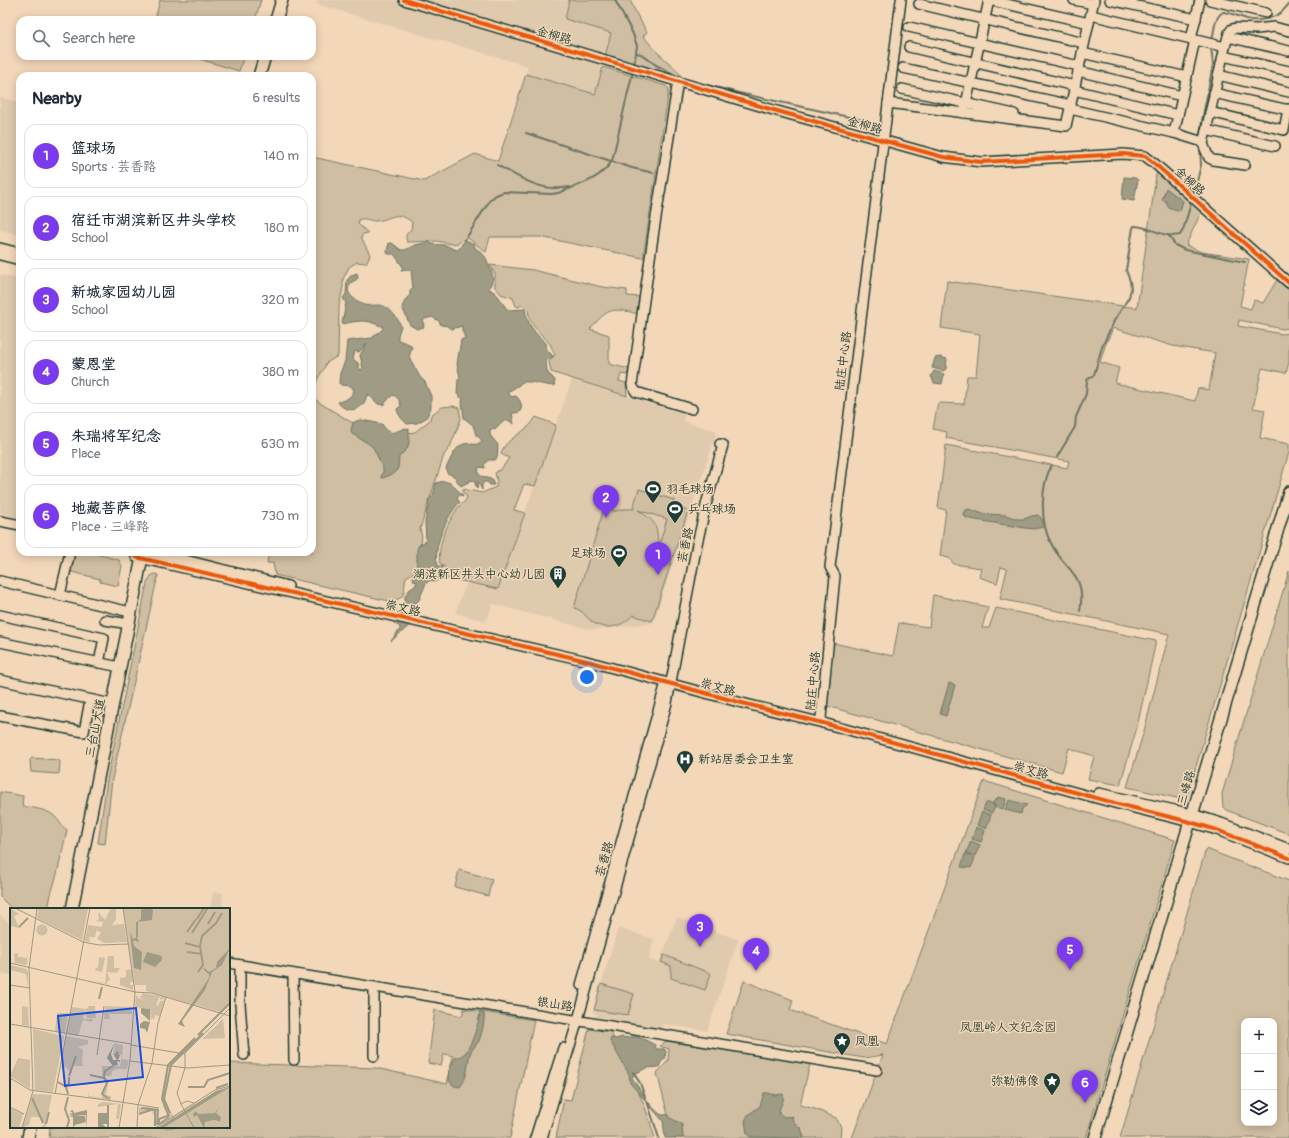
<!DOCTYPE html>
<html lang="en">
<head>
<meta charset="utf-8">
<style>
	body { margin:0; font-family:Pangolin,"LXGW WenKai TC",sans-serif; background:#f6f6f7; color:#1f2937 }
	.controls { position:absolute; right:12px; bottom:12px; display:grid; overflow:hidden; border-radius:8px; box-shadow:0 2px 10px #0003 }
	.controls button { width:36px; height:36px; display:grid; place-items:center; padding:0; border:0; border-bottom:1px solid #e0e1e3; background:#fff; color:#1f2937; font:20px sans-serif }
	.you { position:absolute; left:587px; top:677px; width:14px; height:14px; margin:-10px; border:3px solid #fff; border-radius:50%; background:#1a73e8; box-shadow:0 0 0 6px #1a73e833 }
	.badge { display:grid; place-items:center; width:26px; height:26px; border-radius:50%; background:#7c3aed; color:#fff; font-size:13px; font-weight:700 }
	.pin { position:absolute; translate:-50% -33px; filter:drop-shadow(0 1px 2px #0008) }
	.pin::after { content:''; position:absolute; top:21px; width:14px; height:12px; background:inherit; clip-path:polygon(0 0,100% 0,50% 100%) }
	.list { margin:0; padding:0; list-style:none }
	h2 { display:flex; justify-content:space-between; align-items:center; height:52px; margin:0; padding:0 16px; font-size:17px }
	h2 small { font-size:13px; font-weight:400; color:#747a83 }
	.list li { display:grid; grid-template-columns:26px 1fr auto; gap:12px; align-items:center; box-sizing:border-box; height:64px; margin:0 8px 8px; padding:0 8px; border:1px solid #e0e1e3; border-radius:12px }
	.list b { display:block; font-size:15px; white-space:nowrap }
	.list p { margin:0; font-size:13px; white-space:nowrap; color:#747a83 }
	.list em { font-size:13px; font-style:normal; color:#747a83 }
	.icon { flex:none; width:22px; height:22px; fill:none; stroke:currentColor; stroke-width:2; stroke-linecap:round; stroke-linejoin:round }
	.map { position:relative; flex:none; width:1289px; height:1138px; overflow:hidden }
	.search { position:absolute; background:#fff; box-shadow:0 2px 10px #0003; left:16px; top:16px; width:300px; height:44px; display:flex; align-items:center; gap:10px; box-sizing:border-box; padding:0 14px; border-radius:12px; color:#747a83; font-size:15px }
	.panel { position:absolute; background:#fff; box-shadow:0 2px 10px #0003; left:16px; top:72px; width:300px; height:484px; border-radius:12px }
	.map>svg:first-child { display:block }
	.built { fill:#e0caae }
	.green { fill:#d0bea3; stroke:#787e6c; fill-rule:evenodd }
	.water { fill:#9f9b84; stroke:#6c7564; fill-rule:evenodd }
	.pier { fill:#f2d7b9 }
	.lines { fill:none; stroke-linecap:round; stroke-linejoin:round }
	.stream { stroke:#6c7564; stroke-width:2 }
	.minor-casing { stroke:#1f3d34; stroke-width:12 }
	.major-casing { stroke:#1f3d34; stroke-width:14 }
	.minor { stroke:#f2d7b9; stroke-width:9 }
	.major { stroke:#f2d7b9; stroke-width:11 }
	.cycleway-casing { stroke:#f2d7b9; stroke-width:6 }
	.cycleway { stroke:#e8590c; stroke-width:4 }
	.labels { text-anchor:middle; stroke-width:3; stroke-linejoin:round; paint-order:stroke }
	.street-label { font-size:12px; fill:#1f3d34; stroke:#f2d7b9 }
	.poi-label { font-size:12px; fill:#1f3d34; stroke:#f2d7b9; text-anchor:start }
	.park-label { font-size:12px; fill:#314a3f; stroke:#f2d7b9 }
	.inset-river { fill:none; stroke:#9f9b84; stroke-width:2 }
	.inset-road { fill:none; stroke:#9e9984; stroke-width:1 }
	.view { fill:#1d4ed8; fill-opacity:0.15; stroke:#1d4ed8; stroke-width:2 }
	.inset-edge { fill:none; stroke:#1f3d34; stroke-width:2 }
</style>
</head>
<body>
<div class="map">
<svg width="1289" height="1138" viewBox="0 0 1289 1138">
	<rect width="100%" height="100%" fill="#f2d7b9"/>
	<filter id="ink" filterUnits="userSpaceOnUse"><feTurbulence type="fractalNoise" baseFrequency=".025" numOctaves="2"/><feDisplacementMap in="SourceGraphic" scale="8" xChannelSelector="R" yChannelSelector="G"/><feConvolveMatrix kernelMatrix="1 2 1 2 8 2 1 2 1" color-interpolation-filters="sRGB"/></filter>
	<g filter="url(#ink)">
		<g class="built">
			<polygon points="318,0 569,0 565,19 611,33 595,94 526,74 528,66 316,4"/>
			<polygon points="0,97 20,103 20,235 0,230"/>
			<polygon points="0,275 20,279 20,519 0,514"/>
			<polygon points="572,379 685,414 683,421 717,431 653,623 592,630 493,604 486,621 455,613 467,582 498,589"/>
			<polygon points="213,892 223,893 222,909 210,909"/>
			<polygon points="0,915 11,925 11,975 0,973"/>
			<polygon points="677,917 737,939 738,941 707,1031 662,1024 661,1029 596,1017 596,1013 593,1013 618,928 654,939 649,959 659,963"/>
		</g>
		<g class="green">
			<polygon points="160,0 261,0 255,20 155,20"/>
			<polygon points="569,0 630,0 637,15 647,32 643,36 658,53 676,69 681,76 678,79 605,57 611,33 565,19"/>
			<polygon points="190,56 244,56 239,71"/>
			<path d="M603 67 666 86 669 89 643 258 540 237H490L486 252 468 238 462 240 459 243 452 244 437 241 407 242C405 236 406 233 411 230L412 222C395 209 392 220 375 221 370 221 367 218 359 219L358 224 368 233 363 234 361 237 370 255 366 263 357 262 349 267 343 279V287L339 306 338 356 326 363C325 369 321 372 318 378 315 384 314 391 314 398L320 403 351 422 370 426 388 435 415 432 430 420 431 415 442 407 453 406 459 408 461 419 450 447 444 455 420 529 422 537 416 571 406 577C403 591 408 599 389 601L275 575 273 563H267L269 552H312V344L314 337H312V157L424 181 475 154 498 161 526 74 595 94Z"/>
			<path d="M1157 169 1202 210 1186 245 1201 252 1249 259 1240 306 1251 309 1254 300 1263 303 1277 280 1289 290V328L1283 329 1239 320 1238 326 1282 334 1289 333V362L1286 373 1262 368 1253 408 1265 410 1260 438 1289 444V452L1186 800 1127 787 1144 731 1169 634 1000 599 1007 569 1001 567 997 583 979 577 981 568 954 564 949 558 940 556 946 510 938 508 946 445 1067 468 1069 461 946 438 947 432 933 429 938 403 964 404 967 376H976L980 334 941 328 947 281 1137 308ZM1113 328 1173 346 1215 353 1209 390 1198 388 1195 401 1115 383 1119 368 1100 362 1105 346Z"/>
			<path d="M490 265 533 270 602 287 627 290V296L641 297 638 314C612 307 608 308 590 329L609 335V364L629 369 627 375 621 374 619 381 626 383 627 396 551 372 549 361 555 355C553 352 552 347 550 344 540 331 530 328 528 310L522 305 518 307 516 306 513 298 501 294 495 287V274Z"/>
			<path d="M536 417 556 425 535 486 524 484 514 510 525 513 498 589 467 582 444 578 446 574V568L440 564C437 545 447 524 457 509 460 504 465 503 467 497L463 492V489L482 493 496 487 497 480 495 473 502 468 509 458 501 454C503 442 519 435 528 427 531 425 533 421 536 417Z"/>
			<path d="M639 489 674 500 672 506 688 511 652 621 633 615C622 627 605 632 591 621 584 615 584 611 574 608L604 508 615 511 624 509H634L633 508ZM638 510 667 519 658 548C657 523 657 523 638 510Z"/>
			<polygon points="73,552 89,552 119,560 122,566 118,586 100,582 100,579 68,571"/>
			<polygon points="1289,571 1289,834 1226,810 1223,807 1222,794"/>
			<polygon points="154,574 158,575 112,779 105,844 98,843 107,780 147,583 151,576"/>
			<polygon points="933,595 988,607 982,628 989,628 996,608 1156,641 1137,727 1120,785 1088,779 1094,756 1069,748 1062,772 827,706 833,643 893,656 899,623 929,627"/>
			<polygon points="32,758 59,760 60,762 59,773 58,774 31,772 30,760"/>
			<polygon points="984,781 1175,840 1086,1138 852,1138 883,1055 864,1058 726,1034 744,981 793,1000 790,1010 887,1044"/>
			<path d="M0 792 23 796 22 806C32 808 49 809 56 818 61 823 60 825 67 830L57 874 51 894 48 909H12L0 897Z"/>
			<path d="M1206 849 1289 881V1138H1120ZM1244 1021H1274V1123H1244Z"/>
			<polygon points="459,870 492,879 488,896 455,887"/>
			<polygon points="664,955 710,973 711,974 705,990 671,978 671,966 661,962"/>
			<polygon points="601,984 634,994 628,1015 594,1010"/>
			<polygon points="464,1009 534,1020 510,1138 49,1138 50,1127 229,1127 229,1063 376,1068 447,1084 453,1056 444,1054 441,1066 428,1063 435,1010 462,1016"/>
			<polygon points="589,1029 611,1032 645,1107 655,1138 556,1138 564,1099 571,1100"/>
			<polygon points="666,1041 810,1064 800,1105 815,1109 836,1118 841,1127 840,1138 674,1138 657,1073 668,1061 669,1049 660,1046"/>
		</g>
		<g class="water">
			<polygon points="1124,177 1135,178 1138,180 1134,201 1122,199"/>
			<polygon points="1166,188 1183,201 1180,211 1168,207 1166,201 1162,200"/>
			<path d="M465 240 474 244 475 248 481 252 486 258 492 273 493 279 489 289C500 294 501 303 508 310L525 309C527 324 535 334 546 343L547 350 553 356 546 361 547 372 555 380 554 386C542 385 533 381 522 382L519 385 508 392 511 397 516 396C519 398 525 408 519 412 517 413 515 413 512 413L514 424 508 420 500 423 497 428 490 430V435L498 445 497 458 495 460H488L484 465 485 468 479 467 478 473 481 476 493 480 494 485H490L487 482H484L482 485V490L478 482 477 488 474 481 472 480 461 486C454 479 460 478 447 473L446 468C450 461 455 446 464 444 471 442 477 448 482 440L476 435 473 425 464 418 462 402 463 399 457 394 458 380 460 377 457 364 461 340 465 338 462 330V326L452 329 448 326 441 325 439 321 432 317 425 319 423 321 424 327 417 329 410 325 402 307 406 299 410 295V290L413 288 411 270H401L403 267 394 254H388L387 251 389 243H392L401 250H405L415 245 429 242C435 246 439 244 445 245 450 246 452 250 458 250Z"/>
			<path d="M357 273 358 278C356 281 352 281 351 283 343 293 355 300 362 303L363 305C369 306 373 305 379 305 388 305 398 318 401 326L398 335V340L409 344 412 347 409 357 420 377 425 382 431 396V408L426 418 417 423 407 424C402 419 398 415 397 409L401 406C400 401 398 397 393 395 389 397 387 402 383 405L378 404 368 394C366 397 365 401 364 403 357 413 343 411 338 402 346 400 351 398 354 390L351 386 341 385 339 383 340 373 345 361 347 341 372 338C376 334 380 332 383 329V326C379 326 377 324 373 323 364 319 352 322 342 324L346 303 343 298 346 294 347 280 352 275ZM367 343 360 355 363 368 361 370 359 368 358 363 353 359 355 351 359 352Z"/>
			<polygon points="940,357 947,359 946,369 943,371 932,368 935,358"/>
			<polygon points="934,371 944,374 942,384 934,383 931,376"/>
			<path d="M361 420 382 424C390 437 394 432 405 428L409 429V443L407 449 399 457 398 468 395 473 383 478 381 477 383 472V468L373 447 366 442 352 434 351 430 353 423 356 421Z"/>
			<path d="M444 481 450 483 464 496 459 495 457 499 460 502C448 513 431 550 438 566L443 567 441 570 443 572 441 577 439 578 435 582 431 580 426 583 419 600 415 604 410 625 391 641 400 629V627L394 623 405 603V596L409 590 415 586 417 582 414 581 413 577 417 564V549L419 545 426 541 425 521 427 514 426 512 429 507 428 500 433 496 436 483Z"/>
			<polygon points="969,509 984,514 1006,515 1017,519 1024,519 1032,516 1038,515 1042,519 1043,527 1034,529 1025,528 970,519 965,517 963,514 964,511"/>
			<polygon points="949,683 955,685 946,716 940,714"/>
			<polygon points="998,797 1006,799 1003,809 995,807 993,802"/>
			<polygon points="1009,800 1027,805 1022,809 1021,814 1005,810"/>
			<polygon points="986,803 992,803 995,808 992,813 983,810"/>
			<polygon points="982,812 991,815 986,829 977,825"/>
			<polygon points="976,827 985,831 981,842 972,839"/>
			<polygon points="971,841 980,845 975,856 966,853"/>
			<polygon points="965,854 975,858 971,868 961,867"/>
			<path d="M480 1012 484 1013C485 1021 482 1033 479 1041 476 1045 472 1049 470 1054 467 1065 468 1078 460 1087L454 1086 449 1081 450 1068 455 1058C459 1057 464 1055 466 1052 472 1044 479 1022 480 1012Z"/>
			<path d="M622 1037 628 1038C635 1034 648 1041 655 1045L656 1049H664L666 1051 665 1059 661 1062 659 1067 646 1068 633 1075 632 1078C639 1088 651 1108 660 1114 663 1116 666 1114 669 1115L670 1118 682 1124 683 1138H665L663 1121 630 1083 629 1074 610 1041 611 1038 616 1039Z"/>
			<path d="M764 1093H768L775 1095 783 1094C785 1103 779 1105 779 1113L784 1117 793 1116 792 1119 798 1127 801 1128 804 1138 750 1137 747 1133 745 1121 748 1115 760 1106Z"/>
		</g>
		<polygon class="pier" points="403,603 416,606 413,623 395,619"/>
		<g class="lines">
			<g class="stream">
				<polyline points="615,0 633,34 637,46 634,65"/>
				<path d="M1212 42C1214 32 1214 17 1223 12 1232 13 1239 17 1247 19 1257 22 1272 19 1280 13 1284 11 1286 7 1289 4"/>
				<polyline points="636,53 641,54 656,65 679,77"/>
				<polyline points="699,83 739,93 867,121"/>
				<polyline points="526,133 632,168 654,173"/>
				<polyline points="1200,135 1202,121 1213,65 1211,46"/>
				<path d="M497 165C513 174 532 186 551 188 558 189 564 188 570 187"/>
				<polyline points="1194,194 1201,165 1200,146"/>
				<polyline points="1169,236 1175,245 1185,250 1245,262"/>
				<path d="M465 240 490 200 496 195 504 192 552 194 558 193C578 185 600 180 612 161L632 75"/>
				<path d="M1057 457 1075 427 1076 417 1086 394 1087 380 1094 375 1102 347 1114 321 1129 297 1131 289 1130 281 1126 270 1133 228 1134 226C1150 226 1164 239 1180 235L1183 230 1192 200"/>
				<path d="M1052 465C1040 485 1040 523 1051 543 1064 571 1087 572 1080 611"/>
				<polyline points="633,1072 640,1083 645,1097"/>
				<polyline points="647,1101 659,1138"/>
			</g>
			<defs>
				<g id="minor">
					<polyline points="404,0 770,109 943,157 981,162 1123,154 1145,156 1154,163 1289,283"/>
					<polyline points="1074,0 1093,4"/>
					<polyline points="1110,0 1196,19"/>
					<polyline points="1210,0 1266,13"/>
					<polyline points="919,4 1084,43"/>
					<polyline points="1091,15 1225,47 1203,144 1209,158 1213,160 1245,165"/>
					<polyline points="909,27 1079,66"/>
					<polyline points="1228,37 1289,51"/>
					<polyline points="1191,39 1200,0"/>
					<polyline points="1195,40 1174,133 1203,142"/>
					<polyline points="909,47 1075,86"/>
					<polyline points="1225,47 1229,33 1232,29 1236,28 1257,29 1274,27 1289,31"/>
					<polyline points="1082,53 1187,77"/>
					<polyline points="1223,56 1289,71"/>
					<polyline points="903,68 1071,105"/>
					<polyline points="1078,71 1182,96"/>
					<polyline points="1218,75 1289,92"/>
					<polyline points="678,81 654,230 632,385 636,392 692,409"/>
					<polyline points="902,89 1014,114"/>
					<polyline points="1074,90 1178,115"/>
					<polyline points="1214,93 1289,110"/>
					<polyline points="888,103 1066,126 1094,0"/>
					<polyline points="1070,109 1174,133"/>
					<polyline points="1210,112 1284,130 1288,109"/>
					<polyline points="964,113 989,0 1089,23"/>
					<polyline points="1206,130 1275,146"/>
					<polyline points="0,248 20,253"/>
					<polyline points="0,255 20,260"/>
					<polyline points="0,521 20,525"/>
					<polyline points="154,552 288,586"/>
					<polyline points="136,557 583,660 746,704 823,723 1118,804 1190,822 1217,830 1289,858"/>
					<polyline points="0,581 126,611"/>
					<polyline points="60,595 70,552"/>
					<polyline points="0,615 104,638 99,663"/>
					<polyline points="105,620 123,623"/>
					<polyline points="0,642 115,666"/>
					<polyline points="0,680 107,703"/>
					<polyline points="0,716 84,732 90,700"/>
					<polyline points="823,723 821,718 835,576 830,567 901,0"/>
					<polyline points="1099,793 1192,814 1221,823 1289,849"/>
					<polyline points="229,963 877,1070"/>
					<polyline points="240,965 240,1004 244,1055"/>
					<polyline points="293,974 294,1060"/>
					<polyline points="581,985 665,686"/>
					<polyline points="374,987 374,1056"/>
					<polyline points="535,1138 563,1048"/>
					<polyline points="542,1138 577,1023 667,703 697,544 707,501 723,445 720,444"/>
				</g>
				<g id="major">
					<polyline points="276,20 282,0"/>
					<polyline points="259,76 265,56"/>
					<polyline points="72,909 143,552"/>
					<polyline points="28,1138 30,1127"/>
					<polyline points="1095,1138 1289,492"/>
				</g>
			</defs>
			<use href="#minor" class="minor-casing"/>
			<use href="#major" class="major-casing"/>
			<use href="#minor" class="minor"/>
			<use href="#major" class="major"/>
			<defs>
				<g id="cycleway">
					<polyline points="404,0 770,109 943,157 981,162 1123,154 1145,156 1154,163 1289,283"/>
					<polyline points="136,557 583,660 746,704 823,723 1118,804 1190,822 1217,830 1289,858"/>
				</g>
			</defs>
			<use href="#cycleway" class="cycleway-casing"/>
			<use href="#cycleway" class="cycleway"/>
		</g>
	</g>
	<defs>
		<symbol id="stadium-pin" viewBox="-11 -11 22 30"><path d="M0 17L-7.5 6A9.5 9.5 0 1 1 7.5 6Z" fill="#1f3d34" stroke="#f2d7b9"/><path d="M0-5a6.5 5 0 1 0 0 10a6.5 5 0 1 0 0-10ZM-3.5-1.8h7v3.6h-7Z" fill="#fff"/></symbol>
		<symbol id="building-pin" viewBox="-11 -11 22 30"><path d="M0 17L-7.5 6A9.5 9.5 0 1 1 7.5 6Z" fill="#1f3d34" stroke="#f2d7b9"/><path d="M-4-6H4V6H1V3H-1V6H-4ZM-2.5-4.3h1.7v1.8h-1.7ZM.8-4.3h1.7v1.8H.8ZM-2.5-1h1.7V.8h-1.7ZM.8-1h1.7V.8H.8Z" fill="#fff"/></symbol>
		<symbol id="hospital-pin" viewBox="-11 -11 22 30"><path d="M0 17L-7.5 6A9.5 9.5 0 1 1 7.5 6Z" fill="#1f3d34" stroke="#f2d7b9"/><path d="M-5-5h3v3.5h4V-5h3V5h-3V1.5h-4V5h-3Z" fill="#fff"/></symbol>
		<symbol id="sight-pin" viewBox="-11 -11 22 30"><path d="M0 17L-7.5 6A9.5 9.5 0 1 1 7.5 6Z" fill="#1f3d34" stroke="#f2d7b9"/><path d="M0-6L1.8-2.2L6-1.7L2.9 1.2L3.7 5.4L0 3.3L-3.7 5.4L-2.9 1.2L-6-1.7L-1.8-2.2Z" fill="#fff"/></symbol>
	</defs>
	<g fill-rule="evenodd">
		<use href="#stadium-pin" x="643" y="479" width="20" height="27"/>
		<use href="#stadium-pin" x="665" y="499" width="20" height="27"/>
		<use href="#stadium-pin" x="609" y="543" width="20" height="27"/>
		<use href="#building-pin" x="548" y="564" width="20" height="27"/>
		<use href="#hospital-pin" x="675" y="749" width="20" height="27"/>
		<use href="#sight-pin" x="832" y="1031" width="20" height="27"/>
		<use href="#sight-pin" x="1042" y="1071" width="20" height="27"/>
	</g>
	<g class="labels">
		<g class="street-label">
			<text transform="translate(554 35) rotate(16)" y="4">金柳路</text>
			<text transform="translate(865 125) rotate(15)" y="4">金柳路</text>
			<text transform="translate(1190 181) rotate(42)" y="4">金柳路</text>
			<text transform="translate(843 361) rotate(-83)" y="4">陆庄中心路</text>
			<text transform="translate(685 545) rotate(-78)" y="4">芸香路</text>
			<text transform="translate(403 608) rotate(13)" y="4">崇文路</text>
			<text transform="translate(813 681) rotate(-85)" y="4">陆庄中心路</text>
			<text transform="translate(718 687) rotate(15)" y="4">崇文路</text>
			<text transform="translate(95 728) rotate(-79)" y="4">三台山大道</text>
			<text transform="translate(1031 770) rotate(15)" y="4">崇文路</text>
			<text transform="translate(1186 788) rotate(-73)" y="4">三峰路</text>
			<text transform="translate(604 859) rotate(-74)" y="4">芸香路</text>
			<text transform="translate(555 1004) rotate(9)" y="4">银山路</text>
		</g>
		<g class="poi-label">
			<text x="666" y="493">羽毛球场</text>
			<text x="688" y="513">乒乓球场</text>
			<text x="606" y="557" text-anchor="end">足球场</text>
			<text x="545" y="578" text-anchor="end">湖滨新区井头中心幼儿园</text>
			<text x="698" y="763">新站居委会卫生室</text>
			<text x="855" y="1045">凤凰</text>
			<text x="1039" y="1085" text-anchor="end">弥勒佛像</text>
		</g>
		<g class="park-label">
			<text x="1008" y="1031">凤凰岭人文纪念园</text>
		</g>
	</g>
	<g transform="translate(10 908)">
		<rect width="220" height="220" fill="#f2d7b9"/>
		<path d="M0 0 9 6 4 8 9 20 0 18ZM28 0H78L72 32 27 10ZM101 0H106V11L102 17 114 16 117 34 94 35 87 31 91 24 87 23V20L85 29H79L80 34 75 33 78 17 92 19 93 14 86 13 89 11 88 4 95 12ZM113 0H220V94L210 104 136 83V77H125ZM26.5 22a5.5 5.5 0 1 1 11 0a5.5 5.5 0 1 1-11 0ZM18 44 17 57 5 55 4 46 8 45V49L17 50ZM98 48H104V60H110L107 65 97 64 100 72 96 75 100 77 80 72 95 75ZM89 49 95 50 92 64 84 62 88 59ZM0 57 16 61 18 64V79L16 66 0 62ZM122 61 123 74H120V77H123V82L110 77V70L116 69V62ZM132 85 150 88 146 96 148 98 150 93H153L154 90 150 92 151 88 155 90 150 108 145 107 144 112 142 110 141 112 140 101 125 99 126 86 128 90 134 91 128 88H132ZM12 98 18 99 19 118 12 117ZM79 98H85L86 110H77L75 101 73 111H83L82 114 73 112 68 128 56 126 62 99 76 101ZM95 98 122 99V106H99L100 111H94ZM47 105H58L55 125 45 123ZM213 110 215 130 192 131 208 116ZM23 121 54 128 43 184 25 182ZM56 128 78 132V136L68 139 73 142 72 155 74 158H62V166L56 159 50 161 54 155 52 151ZM105 135 113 137 112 151 119 152 117 161H106L102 163 101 168H92V158H110L112 147H103ZM170 145 160 157 154 189 155 196 162 208 160 210 153 198V182L158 157ZM8 150 20 152V181L0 168ZM92 169 99 172 96 187 101 188V192L78 189 79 183V188L92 190V183L96 176ZM220 178V220H146L176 200ZM23 186 42 187 35 220H32L34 216 30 209H21L19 217 12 220ZM93 194 111 196 109 211H106L108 196 88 199V196ZM138 199 148 201 146 215 145 201 143 208 142 202 129 206V200ZM0 200 13 206 9 220H0Z" fill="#d0bea3"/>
		<path d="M138 0 143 2 142 12 127 14 131 11V2ZM120 24 123 31 127 29 129 34 123 32 124 38 132 44 131 62 124 60ZM220 40 212 57 202 64 195 82 172 113 175 119 168 116 199 70V66L195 63 193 59 199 64 206 60 207 54ZM137 44 152 48V52L145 59 133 54ZM131 100 140 101V113L131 105ZM134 113 140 114 137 125 135 121 130 120V116ZM105 134 101 146 103 152H107L104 147 107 143 109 146H106L110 147 108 152H110V154L107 153 108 157 103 158 97 150ZM220 179 153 220H148L163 210 160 203 164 210 206 183ZM209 199 206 205 211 209 210 213 218 215 204 212 195 214 194 220 187 207 184 209 183 206 186 203 188 206 205 205ZM63 202 64 205 77 202V220L76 207 63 208H75L76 214 65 217 63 220V209L59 208 63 207 59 206 63 205 60 203ZM88 205H97V216H92L97 220H88Z" fill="#9f9b84"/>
		<path class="inset-river" d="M187 11 194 0M184 14 177 24 186 11M198 16 205 4M9 19 18 10M182 25 197 1M127 29V14M175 35 190 39M177 44 192 46M188 64 193 57 190 38 192 28 206 15 212 5M89 91 92 79M188 127 220 95M80 167 94 170M59 168 66 148M94 169 97 175 92 186 99 191M94 169 95 163 103 158M48 174 56 179 58 186M54 178 59 176V169M178 179H194L198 172 220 165M206 180 218 176M22 190 33 215M98 197V220M131 200 148 202 147 217M160 205 154 191 161 157 193 125M129 206 141 202M157 208 158 210 149 216V211ZM159 209 152 191 158 157 185 130M36 216 39 204M145 218V202M57 220 59 212 55 201 58 189"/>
		<path class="inset-road" d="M5 0 73 34 89 37 119 36M0 55 125 84M0 77 20 80M124 84 142 85 220 108M0 116 121 136M121 137 175 146M87 147 94 98M120 153 177 160 220 157M0 170 20 182 111 194M45 186 80 0M111 194 149 200M171 196 167 185 175 160V145L220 100M0 199 14 206M12 220 23 183 19 60 27 0M109 220 120 152 125 84 113 0M127 220 128 197 142 155 148 115 156 89M145 220 205 182 220 178M184 220 171 196 177 193 184 195"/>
		<path class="view" d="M126 100 133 169 55 178 48 108Z"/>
		<rect width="220" height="220" class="inset-edge"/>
	</g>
</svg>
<div class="controls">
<button>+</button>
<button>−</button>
<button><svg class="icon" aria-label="layers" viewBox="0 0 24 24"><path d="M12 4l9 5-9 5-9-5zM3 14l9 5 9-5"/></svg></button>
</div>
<div class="you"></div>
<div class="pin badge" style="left:658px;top:575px">1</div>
<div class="pin badge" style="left:606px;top:518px">2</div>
<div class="pin badge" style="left:700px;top:947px">3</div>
<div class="pin badge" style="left:756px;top:971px">4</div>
<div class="pin badge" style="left:1070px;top:970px">5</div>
<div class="pin badge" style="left:1085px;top:1103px">6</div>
<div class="search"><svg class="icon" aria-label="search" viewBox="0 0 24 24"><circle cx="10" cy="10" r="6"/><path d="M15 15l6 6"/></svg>Search here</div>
<section class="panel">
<h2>Nearby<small>6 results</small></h2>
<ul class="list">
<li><span class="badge">1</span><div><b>篮球场</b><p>Sports · 芸香路</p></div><em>140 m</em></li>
<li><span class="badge">2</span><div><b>宿迁市湖滨新区井头学校</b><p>School</p></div><em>180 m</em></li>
<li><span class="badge">3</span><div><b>新城家园幼儿园</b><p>School</p></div><em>320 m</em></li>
<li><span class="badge">4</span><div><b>蒙恩堂</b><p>Church</p></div><em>380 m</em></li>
<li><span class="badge">5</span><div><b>朱瑞将军纪念</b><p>Place</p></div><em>630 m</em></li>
<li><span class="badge">6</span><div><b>地藏菩萨像</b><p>Place · 三峰路</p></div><em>730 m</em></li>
</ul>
</section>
</div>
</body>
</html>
